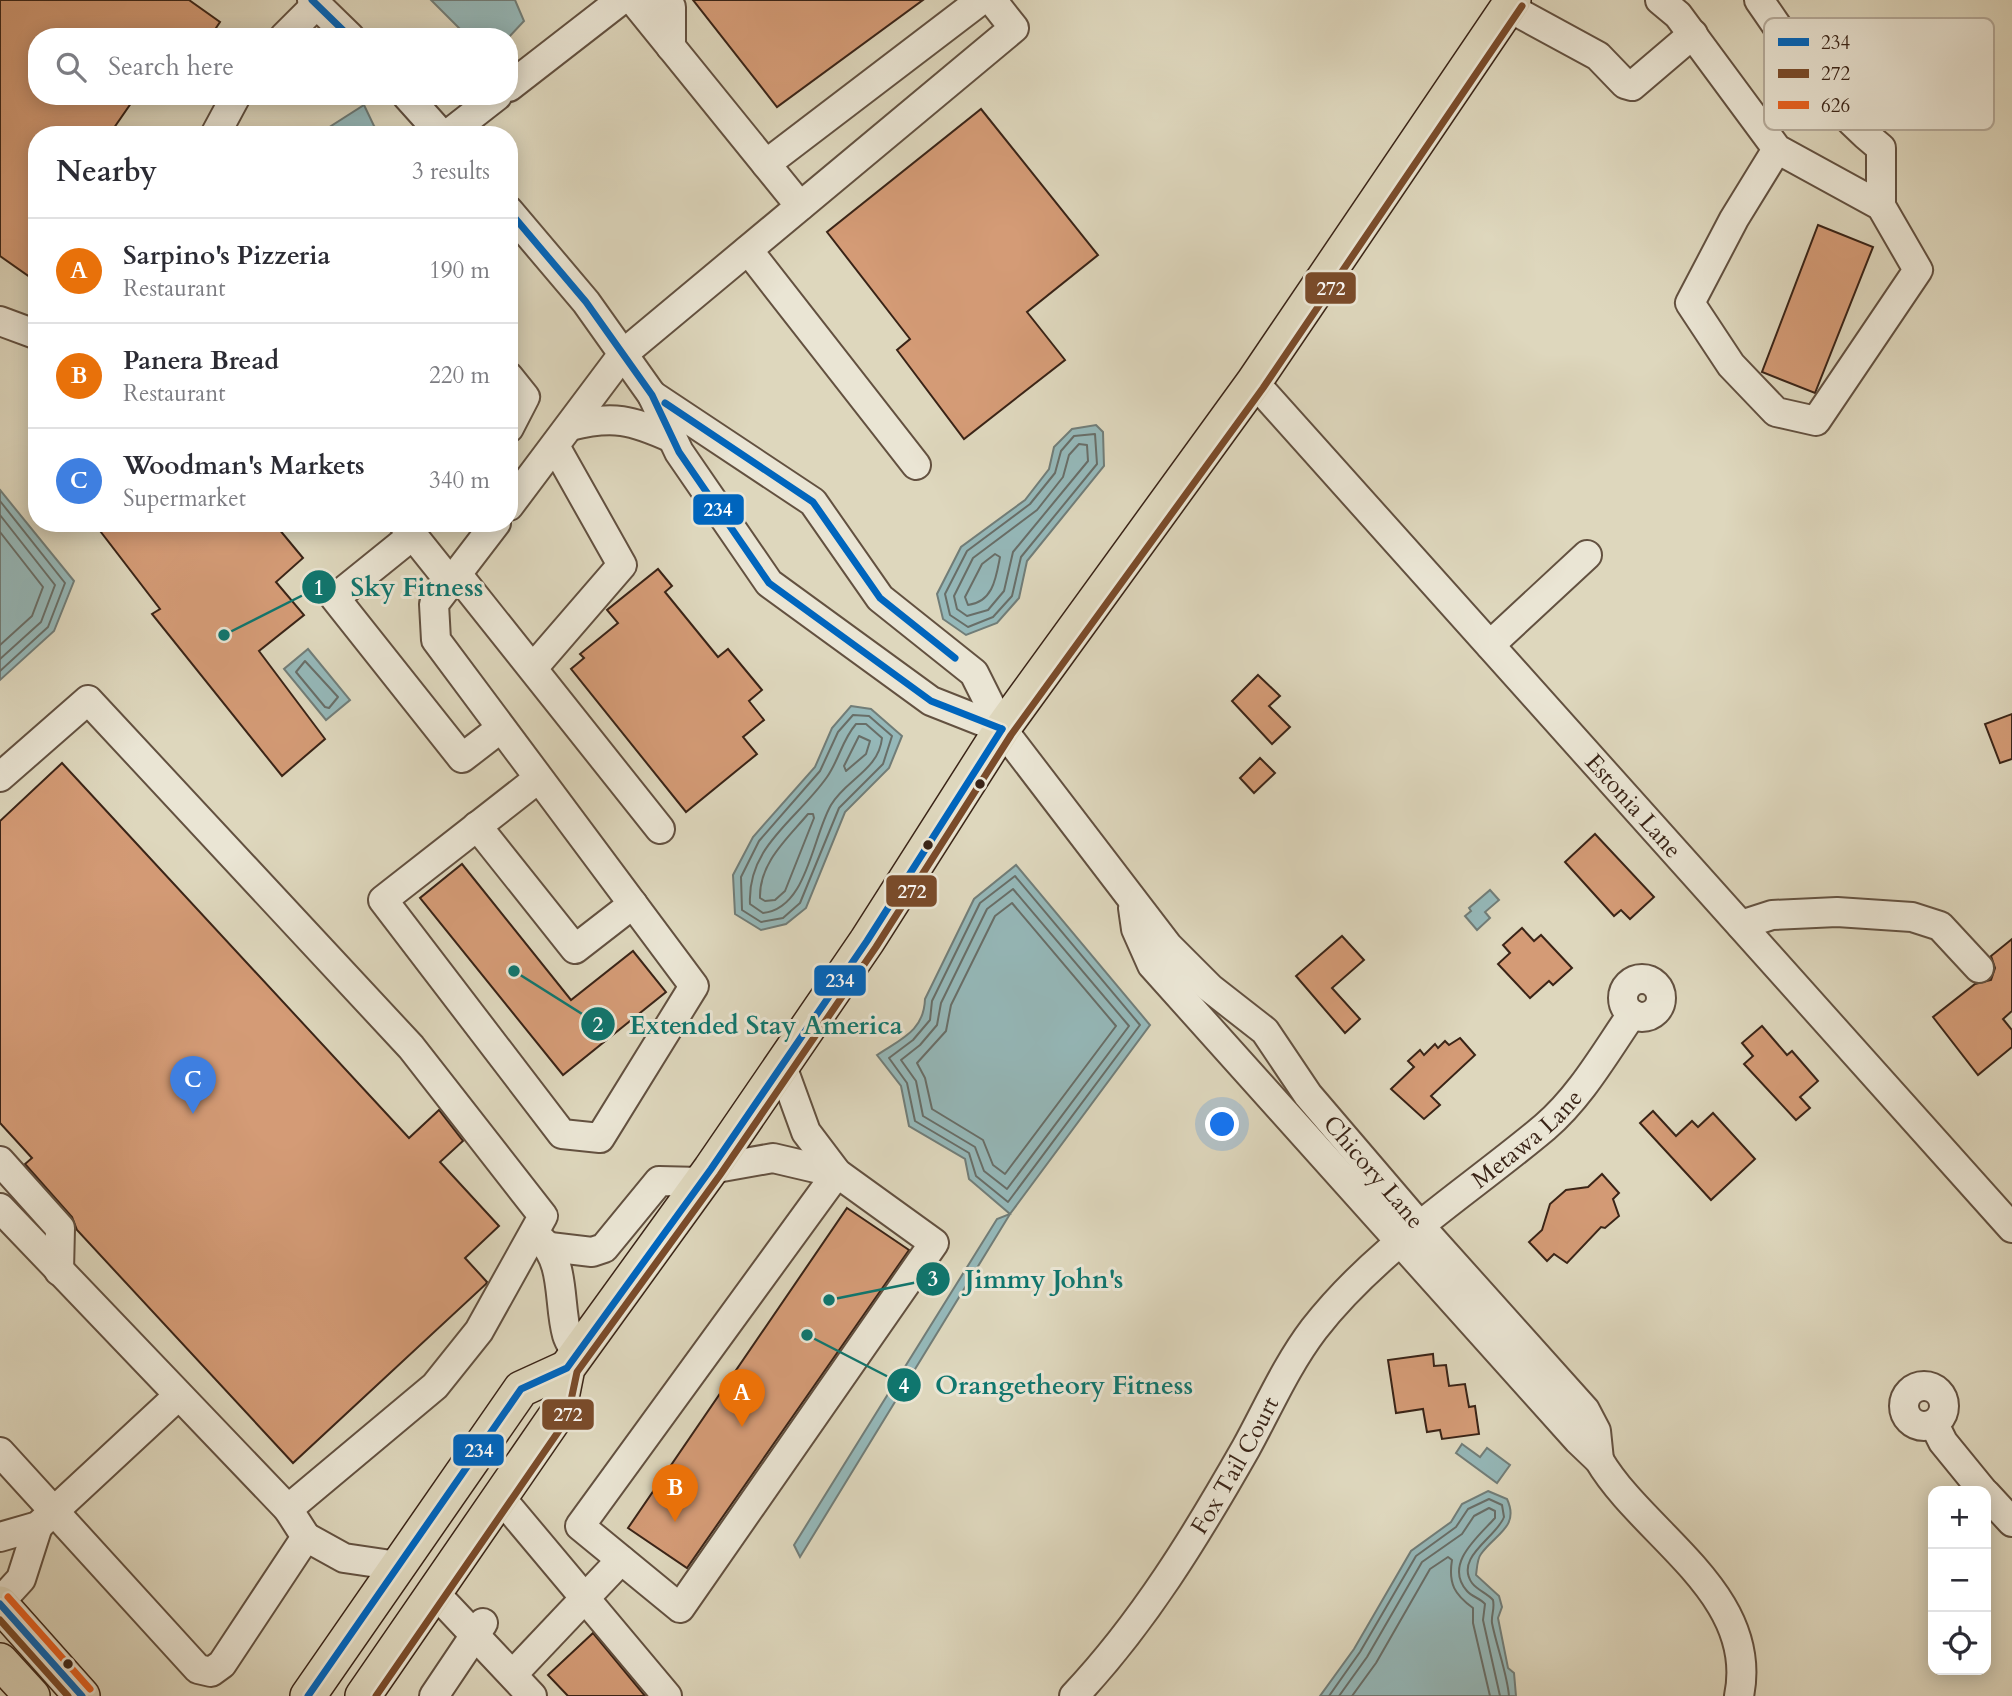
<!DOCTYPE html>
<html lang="en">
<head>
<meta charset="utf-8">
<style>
	body { margin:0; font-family:Cardo,serif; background:#f2f2f3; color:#2b2b33 }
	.controls { position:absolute; right:21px; bottom:21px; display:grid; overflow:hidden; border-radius:14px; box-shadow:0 4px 18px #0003 }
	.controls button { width:63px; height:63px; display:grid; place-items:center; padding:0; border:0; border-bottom:2px solid #e1e1e2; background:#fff; color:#2b2b33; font:35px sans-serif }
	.you { position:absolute; left:1223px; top:1125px; width:24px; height:24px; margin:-18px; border:5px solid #fff; border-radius:50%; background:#1a73e8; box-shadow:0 0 0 10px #1a73e833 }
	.badge { display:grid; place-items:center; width:46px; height:46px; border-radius:50%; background:#d93025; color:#fff; font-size:23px; font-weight:700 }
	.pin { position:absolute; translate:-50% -58px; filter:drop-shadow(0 2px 4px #0008) }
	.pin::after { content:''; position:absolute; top:37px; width:24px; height:21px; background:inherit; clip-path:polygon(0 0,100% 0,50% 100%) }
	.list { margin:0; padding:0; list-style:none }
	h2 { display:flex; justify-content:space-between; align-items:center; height:91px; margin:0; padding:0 28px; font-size:30px }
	h2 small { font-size:23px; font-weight:400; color:#7c7c81 }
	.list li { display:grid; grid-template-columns:46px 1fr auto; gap:21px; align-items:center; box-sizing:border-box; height:105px; padding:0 28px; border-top:2px solid #e1e1e2 }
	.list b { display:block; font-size:26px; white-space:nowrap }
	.list p { margin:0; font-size:23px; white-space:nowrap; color:#7c7c81 }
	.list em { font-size:23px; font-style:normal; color:#7c7c81 }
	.icon { flex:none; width:38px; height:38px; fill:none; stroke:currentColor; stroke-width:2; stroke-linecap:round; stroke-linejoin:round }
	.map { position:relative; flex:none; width:2012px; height:1696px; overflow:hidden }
	.search { position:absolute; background:#fff; box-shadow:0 4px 18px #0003; left:28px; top:28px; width:490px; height:77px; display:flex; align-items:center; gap:18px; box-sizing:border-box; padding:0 24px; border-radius:28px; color:#7c7c81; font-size:26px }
	.panel { position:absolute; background:#fff; box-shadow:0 4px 18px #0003; left:28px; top:126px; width:490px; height:406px; border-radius:28px }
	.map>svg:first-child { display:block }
	.water { fill:#95b8b9; stroke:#717d78; stroke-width:2 }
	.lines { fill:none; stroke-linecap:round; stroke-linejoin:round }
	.shore { stroke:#686e68; stroke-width:2 }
	.building { fill:#d49b76; stroke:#3a2417; stroke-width:2 }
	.minor-casing { stroke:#635140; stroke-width:32 }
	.major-casing { stroke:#3a2417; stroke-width:38 }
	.minor { stroke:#eae5d4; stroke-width:28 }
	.major { stroke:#ded7bd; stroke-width:35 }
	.bus-1-casing { stroke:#eae5d4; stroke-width:12 }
	.bus-2-casing { stroke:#eae5d4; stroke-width:12 }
	.bus-3-casing { stroke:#eae5d4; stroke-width:12 }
	.bus-1 { stroke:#0065bd; stroke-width:7 }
	.bus-2 { stroke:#7a4b2a; stroke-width:7 }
	.bus-3 { stroke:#e96221; stroke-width:7 }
	.bus-dot { fill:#3a2417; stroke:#eae5d4; stroke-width:2.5 }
	.labels { text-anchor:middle; stroke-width:6; stroke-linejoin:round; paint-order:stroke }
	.street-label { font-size:24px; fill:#3a2417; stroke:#eae5d4 }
	.key { fill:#eae5d4; stroke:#b5ab9b; stroke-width:2 }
	.key-label { font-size:19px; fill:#3a2417 }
	.leader { fill:none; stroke:#0f766e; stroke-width:2.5 }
	.callout-dot { fill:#0f766e; stroke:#eae5d4; stroke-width:2.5 }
	.mark-label { font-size:21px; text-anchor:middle; font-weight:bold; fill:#fff }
	.callout-label { font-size:26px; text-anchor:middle; font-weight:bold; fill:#0f766e; stroke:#eae5d4; stroke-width:6; stroke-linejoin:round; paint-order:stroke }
	.line-badge { stroke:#eae5d4; stroke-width:2.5 }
	.badge-label { font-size:19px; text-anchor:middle; font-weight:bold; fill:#fff }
</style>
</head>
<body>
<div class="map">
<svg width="2012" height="1696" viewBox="0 0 2012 1696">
	<rect width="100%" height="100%" fill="#ded7bd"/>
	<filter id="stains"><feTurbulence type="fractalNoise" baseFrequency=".00286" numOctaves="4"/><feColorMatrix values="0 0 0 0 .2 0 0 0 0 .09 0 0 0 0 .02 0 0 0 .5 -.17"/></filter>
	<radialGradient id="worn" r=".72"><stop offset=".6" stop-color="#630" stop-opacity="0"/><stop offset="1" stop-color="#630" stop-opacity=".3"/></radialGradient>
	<g class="water">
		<polygon points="431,0 515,0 524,21 509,37 468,37"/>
		<polygon points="364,105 374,126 383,135 317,135"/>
		<polygon points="1096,425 1103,432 1104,466 1027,561 1019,598 997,623 966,635 943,619 937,594 961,547 1025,500 1049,469 1054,447 1072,429"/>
		<polygon points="0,490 74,581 54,631 0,680"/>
		<polygon points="308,649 350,700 326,720 284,669"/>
		<polygon points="851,706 871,709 902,736 889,768 845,812 806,908 786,924 761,930 735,914 733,875 753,837 815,767 832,728"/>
		<path d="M1016 865 1150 1025 1010 1214 800 1557 794 1545 997 1219 1010 1214 969 1179 965 1159 909 1126 901 1086 877 1055C901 1039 924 1031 925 999L974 899Z"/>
		<polygon points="1490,890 1499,900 1485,912 1490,918 1477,930 1465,916 1471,911 1469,908"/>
		<polygon points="1462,1444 1480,1457 1487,1448 1510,1465 1497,1483 1456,1453"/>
		<path d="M1488 1491 1507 1499C1520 1527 1495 1534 1481 1554 1477 1559 1477 1569 1476 1575L1499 1596 1502 1607 1498 1618 1508 1668 1514 1673 1516 1696H1320L1354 1649 1411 1551 1451 1522 1462 1504Z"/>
	</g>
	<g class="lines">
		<g class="shore">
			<polygon points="1095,434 1097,464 1021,557 1012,596 993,617 968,627 950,615 945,594 967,551 1030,504 1055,473 1061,451 1074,436"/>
			<polygon points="1079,444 1087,445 1088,461 1013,552 1004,591 988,610 967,616 957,609 954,596 973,558 1037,510 1063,477 1069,455"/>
			<polyline points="0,501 65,583 48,627 0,671"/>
			<polyline points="0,515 55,585 41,622 0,659"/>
			<polyline points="0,532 43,587 32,616 0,645"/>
			<path d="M995 554 1000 557C996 578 993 602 968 605L965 597 982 564Z"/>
			<polygon points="305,661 338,697 329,708 325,707 296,672"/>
			<polygon points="853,715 869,716 892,736 883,764 839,808 800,903 783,918 761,922 742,910 741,877 759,841 820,771 838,732"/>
			<path d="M856 724H866L882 738C879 770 845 780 831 805 812 838 807 909 763 913L750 904C747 846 797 820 827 777 839 760 842 740 856 724Z"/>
			<polygon points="859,736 870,741 866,754 846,771 844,766"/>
			<path d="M808 814H813L814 818 785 891 775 900 765 901 760 898C759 863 787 839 808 814Z"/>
			<polygon points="1015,876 1140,1025 1008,1202 976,1176 969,1153 915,1121 907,1083 889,1058 913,1040 930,1020 932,1001 980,903"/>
			<polygon points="1013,889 1129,1026 1007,1189 984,1171 975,1147 923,1116 916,1081 901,1060 920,1045 937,1025 941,1003 987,909"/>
			<polygon points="1012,903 1116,1026 1005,1174 993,1165 983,1140 932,1109 925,1078 917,1063 946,1031 951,1005 995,916"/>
			<path d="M1329 1696 1360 1652 1416 1556 1456 1527 1468 1509 1489 1499 1502 1505 1504 1517C1497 1537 1454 1557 1472 1583 1477 1590 1487 1593 1493 1600 1495 1609 1491 1615 1492 1623 1497 1648 1507 1673 1509 1696"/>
			<path d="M1339 1696 1367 1657 1422 1562 1462 1534 1474 1516 1489 1508 1495 1511V1518C1479 1536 1443 1564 1467 1591 1472 1597 1480 1598 1485 1604L1483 1620 1500 1696"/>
			<path d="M1352 1696 1376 1663 1430 1569 1448 1557 1452 1560C1448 1584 1455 1595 1473 1608V1623L1490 1696"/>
		</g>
	</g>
	<g class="building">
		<polygon points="0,0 189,0 220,22 210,37 37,37 37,96 136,96 109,135 37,135 37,282 0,256"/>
		<polygon points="693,0 923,0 777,107"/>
		<polygon points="981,109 1098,255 1027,312 1065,360 964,439 897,350 910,339 827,232"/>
		<polygon points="1818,225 1873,247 1815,393 1762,372"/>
		<polygon points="94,523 274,523 303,558 276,582 304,615 259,651 325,739 282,776 152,614 160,609"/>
		<polygon points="658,569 672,586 665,592 718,657 728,649 762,690 749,701 764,720 743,737 757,754 686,812 571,669 584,658 580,654 618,623 607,610"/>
		<polygon points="1258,675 1280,696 1269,706 1290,727 1272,744 1232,701"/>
		<polygon points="2012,714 2012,759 2000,763 1985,724"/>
		<polygon points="1260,758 1275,773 1254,793 1240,778"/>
		<polygon points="62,763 409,1138 439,1110 463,1141 440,1162 499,1226 465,1258 487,1282 486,1284 293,1463 77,1230 72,1217 25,1164 32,1158 0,1123 0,821"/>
		<polygon points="1595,834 1654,897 1630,919 1621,910 1614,916 1565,862"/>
		<polygon points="462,864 571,1000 633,951 666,992 563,1075 420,898"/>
		<polygon points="1522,928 1534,941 1541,935 1572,968 1553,985 1549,981 1530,998 1498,964 1510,953 1503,945"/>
		<polygon points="1342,936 1364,960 1332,988 1360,1019 1345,1033 1296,976"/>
		<polygon points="2012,939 2012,1011 2003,1019 2012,1030 2012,1047 1978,1075 1933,1017 1975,984 1991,980 1995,968 1991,956"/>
		<polygon points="1762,1026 1787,1055 1792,1051 1818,1081 1800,1097 1810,1108 1796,1120 1744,1064 1753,1056 1742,1043"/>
		<polygon points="1460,1038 1475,1055 1431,1096 1440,1105 1424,1119 1391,1089 1414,1067 1408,1061 1420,1050 1424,1055 1435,1044 1438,1048 1445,1041 1449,1045"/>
		<polygon points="1653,1111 1676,1136 1692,1121 1698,1127 1713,1113 1755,1159 1711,1200 1640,1123"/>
		<polygon points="1602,1174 1619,1193 1613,1199 1619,1216 1605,1228 1601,1227 1567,1263 1554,1254 1547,1261 1529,1242 1542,1230 1550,1204 1566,1190 1588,1187"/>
		<polygon points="847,1208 909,1250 687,1568 628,1528"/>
		<polygon points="1433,1354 1434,1366 1446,1365 1449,1386 1465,1384 1469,1407 1475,1406 1479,1434 1442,1439 1440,1430 1427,1432 1423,1409 1396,1413 1388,1360"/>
		<polygon points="593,1633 645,1696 568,1696 548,1675"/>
	</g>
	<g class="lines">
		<defs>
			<g id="minor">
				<polyline points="312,0 350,37"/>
				<polyline points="633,0 800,206"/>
				<polyline points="648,0 671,7 671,47"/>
				<polyline points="1660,0 1678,15 1777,149 1881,206 1918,270 1816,421 1776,412 1731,365 1690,303 1734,219 1777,149"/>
				<path d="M1759 0C1796 53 1829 107 1881 148V206"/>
				<polyline points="1508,7 1598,56 1625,84 1632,86 1693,34"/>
				<polyline points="284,37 317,4"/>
				<polyline points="509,87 621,0"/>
				<polyline points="407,96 442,135"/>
				<polyline points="215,135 236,96"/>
				<polyline points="447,135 497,96"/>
				<polyline points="766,164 981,0"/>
				<polyline points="509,211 586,302 652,395 679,452 769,583 931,701 1002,729"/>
				<polyline points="748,250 916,465"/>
				<polyline points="0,321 35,334 37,332"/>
				<polyline points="509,377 525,397 509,428"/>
				<path id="s1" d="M1254 382 2012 1228"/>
				<path id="s2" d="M652 395 813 502 880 598 974 673 1002 729 1168 946 1210 988 1265 1031 1308 1095 1420 1226 1585 1410 1596 1431 1599 1460"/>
				<path d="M570 426C613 415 632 420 672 438"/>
				<polyline points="509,506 623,354 1014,28 992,0"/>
				<polyline points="403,523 451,583"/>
				<polyline points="496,523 434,604 436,640 694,986 600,1138 562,1134 383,900 539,778"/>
				<polyline points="413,535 335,598 462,758 501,728"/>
				<polyline points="457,574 660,829"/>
				<polyline points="1490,645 1587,555"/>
				<polyline points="533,668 622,565 555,446"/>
				<polyline points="0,777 88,700 411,1047 543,1216 479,1331 435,1386 288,1509 0,1208"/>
				<polyline points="477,826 575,949 633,904"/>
				<path d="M1133 908 1136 929 1152 965 1578 1440 1599 1460C1643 1535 1760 1594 1739 1696"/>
				<polyline points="1741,925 1772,915 1837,912 1912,917 1940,926 1979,968"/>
				<circle cx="1642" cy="998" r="19"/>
				<polyline points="782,1066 806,1132 837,1173 934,1243 680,1608 580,1526 837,1173"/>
				<polyline points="0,1161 60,1228 59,1271"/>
				<polyline points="711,1169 773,1158 837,1173"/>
				<path d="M539 1238C566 1261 558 1303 567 1335 569 1342 574 1349 577 1355"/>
				<polyline points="550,1247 592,1252 604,1248 659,1181 701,1182"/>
				<circle cx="1924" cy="1406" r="20"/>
				<polyline points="1934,1424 1943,1442 1983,1491"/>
				<polyline points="0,1452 198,1669 211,1672 222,1664 306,1537 288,1509"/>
				<polyline points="1986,1494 2012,1522"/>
				<polyline points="500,1497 667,1696"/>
				<polyline points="0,1537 38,1526 178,1396"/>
				<polyline points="306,1537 344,1558 398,1566"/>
				<polyline points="434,1592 532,1696"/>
				<polyline points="0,1602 21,1579 38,1526"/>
				<polyline points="513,1674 621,1560"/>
				<polyline points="434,1696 483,1623"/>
				<path id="s3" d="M1074 1696C1143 1623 1196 1536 1246 1448 1268 1408 1286 1366 1314 1329 1377 1248 1468 1192 1545 1127 1581 1096 1605 1053 1632 1014"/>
			</g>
			<g id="major">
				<polyline points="0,1604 82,1696"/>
				<polyline points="0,1661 32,1696"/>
				<polyline points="308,1696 521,1389 567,1368"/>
				<polyline points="363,1696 558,1413 567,1368 711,1169 867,941 1002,729 1254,382 1513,0"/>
			</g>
		</defs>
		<use href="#minor" class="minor-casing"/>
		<use href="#major" class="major-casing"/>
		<use href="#minor" class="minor"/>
		<use href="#major" class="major"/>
		<defs>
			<g id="bus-1">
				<polyline points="312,0 350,37"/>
				<polyline points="509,211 586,302 652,395 679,452 769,583 931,701 1002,729"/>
				<polyline points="665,403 813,502 880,598 955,658"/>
				<polyline points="0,1604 82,1696"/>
				<polyline points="308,1696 521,1389 567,1368 711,1169 867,941 1002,729"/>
			</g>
			<g id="bus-2">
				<polyline points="0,1620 68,1696"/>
				<polyline points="376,1696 567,1419 577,1372 720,1175 876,947 1011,735 1263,388 1522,6"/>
			</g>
			<polyline id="bus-3" points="8,1597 90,1689"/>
		</defs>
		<use href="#bus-1" class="bus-1-casing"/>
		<use href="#bus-2" class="bus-2-casing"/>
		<use href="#bus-3" class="bus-3-casing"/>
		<use href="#bus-1" class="bus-1"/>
		<use href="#bus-2" class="bus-2"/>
		<use href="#bus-3" class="bus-3"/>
	</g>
	<g class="bus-dot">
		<circle cx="980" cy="784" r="6"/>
		<circle cx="928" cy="845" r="6"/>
		<circle cx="68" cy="1664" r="6"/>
	</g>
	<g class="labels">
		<g class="street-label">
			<text dy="8" stroke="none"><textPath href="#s1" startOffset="569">Estonia Lane</textPath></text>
			<text dy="8" stroke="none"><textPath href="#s3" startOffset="726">Metawa Lane</textPath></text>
			<text dy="8" stroke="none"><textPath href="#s2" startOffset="1074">Chicory Lane</textPath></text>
			<text dy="8" stroke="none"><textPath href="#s3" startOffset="282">Fox Tail Court</textPath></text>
		</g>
	</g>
	<rect x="1764" y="18" width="230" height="112" rx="10" class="key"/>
	<rect x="1778" y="38" width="31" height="8" fill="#0065bd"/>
	<rect x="1778" y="69" width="31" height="9" fill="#7a4b2a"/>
	<rect x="1778" y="101" width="31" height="8" fill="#e96221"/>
	<g class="key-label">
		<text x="1821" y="49">234</text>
		<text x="1821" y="80">272</text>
		<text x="1821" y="112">626</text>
	</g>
	<path class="leader" d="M224 635L319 587M514 971L598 1024M829 1300L933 1279M807 1335L904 1385"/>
	<g class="callout-dot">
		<circle cx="224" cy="635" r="7"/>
		<circle cx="514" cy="971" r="7"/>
		<circle cx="829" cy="1300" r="7"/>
		<circle cx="807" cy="1335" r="7"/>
		<circle cx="319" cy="587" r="18"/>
		<circle cx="598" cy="1024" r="18"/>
		<circle cx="933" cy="1279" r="18"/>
		<circle cx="904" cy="1385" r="18"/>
	</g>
	<g class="mark-label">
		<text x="319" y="595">1</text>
		<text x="598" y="1032">2</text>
		<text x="933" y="1286">3</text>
		<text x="904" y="1393">4</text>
	</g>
	<g class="callout-label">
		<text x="417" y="596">Sky Fitness</text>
		<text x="766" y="1034">Extended Stay America</text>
		<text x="1044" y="1288">Jimmy John's</text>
		<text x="1064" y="1394">Orangetheory Fitness</text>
	</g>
	<g class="line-badge">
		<rect x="1304" y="271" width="53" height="34" rx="7" fill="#7a4b2a"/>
		<rect x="692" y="493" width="53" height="33" rx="7" fill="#0065bd"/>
		<rect x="885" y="874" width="53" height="34" rx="7" fill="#7a4b2a"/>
		<rect x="813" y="964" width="54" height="33" rx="7" fill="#0065bd"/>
		<rect x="541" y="1398" width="54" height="33" rx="7" fill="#7a4b2a"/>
		<rect x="452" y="1433" width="53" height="34" rx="7" fill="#0065bd"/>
	</g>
	<g class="badge-label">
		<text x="1331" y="295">272</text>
		<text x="718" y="516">234</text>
		<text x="912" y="898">272</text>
		<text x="840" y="987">234</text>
		<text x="568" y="1421">272</text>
		<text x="479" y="1457">234</text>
	</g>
	<rect width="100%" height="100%" filter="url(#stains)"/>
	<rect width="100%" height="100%" fill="url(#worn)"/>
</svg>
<div class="controls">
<button>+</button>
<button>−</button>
<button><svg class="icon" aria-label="locate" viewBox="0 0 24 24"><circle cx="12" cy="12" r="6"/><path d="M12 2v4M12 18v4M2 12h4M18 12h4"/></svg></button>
</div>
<div class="you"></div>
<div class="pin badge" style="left:742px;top:1427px;background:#e8710a">A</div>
<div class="pin badge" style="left:675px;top:1522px;background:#e8710a">B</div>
<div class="pin badge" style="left:193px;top:1114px;background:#3f7fe0">C</div>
<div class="search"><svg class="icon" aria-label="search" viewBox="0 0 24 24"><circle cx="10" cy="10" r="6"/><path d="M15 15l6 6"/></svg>Search here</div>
<section class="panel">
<h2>Nearby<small>3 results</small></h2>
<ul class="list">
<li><span class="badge" style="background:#e8710a">A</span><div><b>Sarpino's Pizzeria</b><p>Restaurant</p></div><em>190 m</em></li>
<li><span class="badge" style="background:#e8710a">B</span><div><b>Panera Bread</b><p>Restaurant</p></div><em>220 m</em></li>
<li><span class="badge" style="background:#3f7fe0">C</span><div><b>Woodman's Markets</b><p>Supermarket</p></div><em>340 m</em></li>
</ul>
</section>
</div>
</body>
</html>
